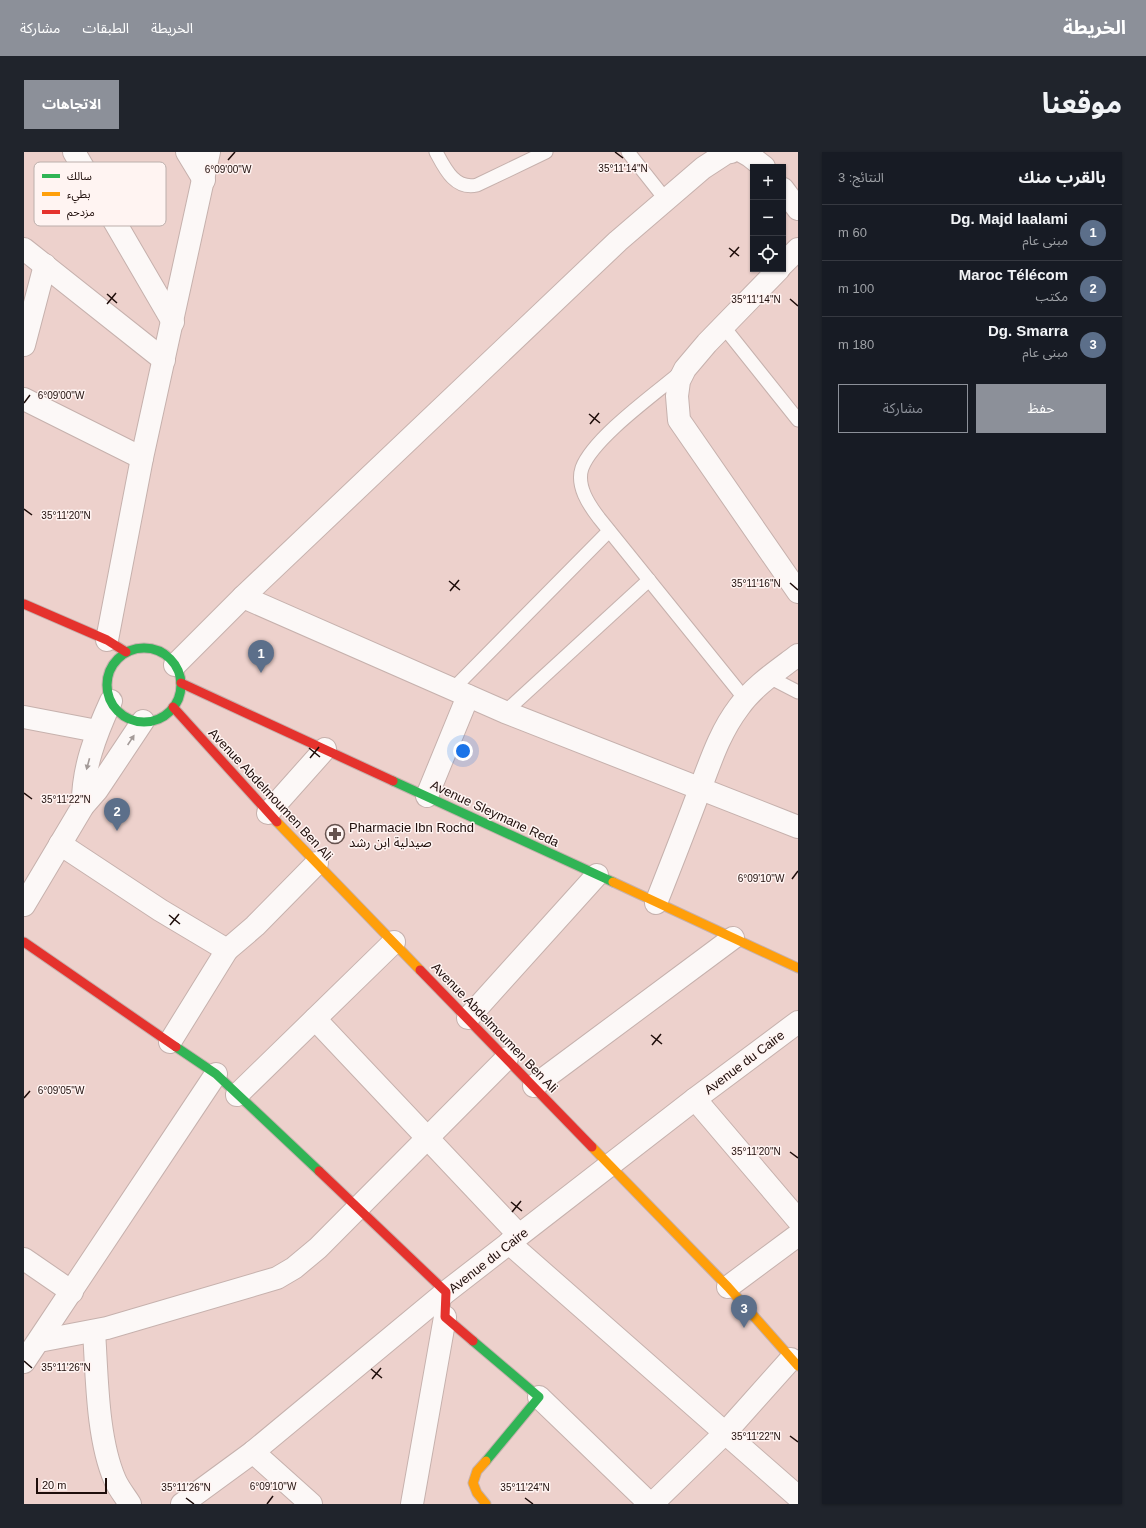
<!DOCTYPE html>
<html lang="ar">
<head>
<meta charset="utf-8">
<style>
	body { margin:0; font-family:Arial,"Noto Sans Arabic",sans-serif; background:#20242c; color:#f1f3f6; direction:rtl }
	.controls { position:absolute; right:12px; top:12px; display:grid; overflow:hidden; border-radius:0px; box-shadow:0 1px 3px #0004 }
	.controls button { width:36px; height:36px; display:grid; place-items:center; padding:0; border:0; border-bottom:1px solid #363941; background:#171b24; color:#f1f3f6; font:20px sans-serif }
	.scale { position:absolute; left:12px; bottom:10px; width:71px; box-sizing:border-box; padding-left:4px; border:2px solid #1e0d0a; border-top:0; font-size:11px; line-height:14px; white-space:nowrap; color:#1e0d0a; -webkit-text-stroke:3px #fff4f2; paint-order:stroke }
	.you { position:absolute; left:439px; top:599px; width:14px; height:14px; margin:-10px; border:3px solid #fff; border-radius:50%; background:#1a73e8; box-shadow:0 0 0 6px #1a73e833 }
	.badge { display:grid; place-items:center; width:26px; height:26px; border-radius:50%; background:#8c9099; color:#fff; font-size:13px; font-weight:700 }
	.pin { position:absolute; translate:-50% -33px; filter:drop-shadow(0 1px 2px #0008) }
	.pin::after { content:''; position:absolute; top:21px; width:14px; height:12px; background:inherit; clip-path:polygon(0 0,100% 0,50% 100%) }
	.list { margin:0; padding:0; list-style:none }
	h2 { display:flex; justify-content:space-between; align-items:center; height:52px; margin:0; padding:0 16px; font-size:17px }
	h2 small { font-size:13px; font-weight:400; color:#9ea1a6 }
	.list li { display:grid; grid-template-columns:26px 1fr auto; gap:12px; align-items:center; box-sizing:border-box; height:56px; padding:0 16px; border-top:1px solid #363941 }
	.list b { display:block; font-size:15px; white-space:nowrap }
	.list p { margin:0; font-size:13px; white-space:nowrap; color:#9ea1a6 }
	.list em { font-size:13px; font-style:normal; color:#9ea1a6 }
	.actions { display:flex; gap:8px; padding:12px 16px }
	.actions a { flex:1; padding:9px 0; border:1px solid #8c9099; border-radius:0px; text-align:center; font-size:14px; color:#8c9099 }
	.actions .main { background:#8c9099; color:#fff }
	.icon { flex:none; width:22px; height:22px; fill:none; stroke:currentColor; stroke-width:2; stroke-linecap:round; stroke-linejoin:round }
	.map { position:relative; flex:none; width:774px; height:1352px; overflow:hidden; direction:ltr; border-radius:0px }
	header { display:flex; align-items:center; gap:24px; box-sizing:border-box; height:56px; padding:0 20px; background:#8c9099; color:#fff }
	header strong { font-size:19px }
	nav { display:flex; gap:22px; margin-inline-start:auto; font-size:14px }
	.intro { display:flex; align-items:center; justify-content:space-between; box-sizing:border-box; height:96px; padding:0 24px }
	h1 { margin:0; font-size:28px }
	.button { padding:10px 18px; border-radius:0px; background:#8c9099; color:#fff; font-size:14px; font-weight:700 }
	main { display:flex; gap:24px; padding:0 24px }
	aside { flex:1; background:#171b24; border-radius:0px; box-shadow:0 1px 3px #0004 }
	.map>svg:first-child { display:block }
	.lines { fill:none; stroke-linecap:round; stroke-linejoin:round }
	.lane-casing { stroke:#c6b1ad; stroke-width:15 }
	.street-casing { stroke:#c6b1ad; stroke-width:24 }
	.fast-casing { stroke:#c6b1ad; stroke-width:11 }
	.slow-casing { stroke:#c6b1ad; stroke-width:11 }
	.jam-casing { stroke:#c6b1ad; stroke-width:11 }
	.lane { stroke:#fcf8f7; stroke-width:13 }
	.street { stroke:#fcf8f7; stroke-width:22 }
	.fast { stroke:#30b455; stroke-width:9 }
	.slow { stroke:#ff9f0a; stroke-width:9 }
	.jam { stroke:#e5322d; stroke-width:9 }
	.oneway { fill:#a39a98 }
	.ticks { fill:none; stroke:#1e0d0a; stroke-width:1.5 }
	.labels { text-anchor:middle; stroke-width:3; stroke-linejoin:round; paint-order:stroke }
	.street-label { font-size:13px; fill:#1e0d0a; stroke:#fff4f2 }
	.poi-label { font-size:13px; fill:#1e0d0a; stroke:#fff4f2; text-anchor:start }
	.key { fill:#fff4f2; stroke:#bcafac; stroke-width:1 }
	.key-label { font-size:11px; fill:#1e0d0a }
	.ticks-label { font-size:10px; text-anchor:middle; fill:#1e0d0a; stroke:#fff4f2; stroke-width:3; stroke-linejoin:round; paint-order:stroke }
</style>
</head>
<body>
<header>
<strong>الخريطة</strong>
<nav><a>الخريطة</a><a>الطبقات</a><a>مشاركة</a></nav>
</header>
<div class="intro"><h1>موقعنا</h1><a class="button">الاتجاهات</a></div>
<main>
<aside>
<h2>بالقرب منك<small>النتائج: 3</small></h2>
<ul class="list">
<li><span class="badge" style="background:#5c6f8a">1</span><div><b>Dg. Majd laalami</b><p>مبنى عام</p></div><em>60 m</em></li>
<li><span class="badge" style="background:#5c6f8a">2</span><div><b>Maroc Télécom</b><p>مكتب</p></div><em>100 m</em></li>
<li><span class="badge" style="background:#5c6f8a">3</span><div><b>Dg. Smarra</b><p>مبنى عام</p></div><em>180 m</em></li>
</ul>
<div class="actions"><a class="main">حفظ</a><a>مشاركة</a></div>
</aside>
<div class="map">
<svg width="774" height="1352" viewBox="0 0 774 1352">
	<rect width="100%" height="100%" fill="#edd1cc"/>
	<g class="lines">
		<defs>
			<g id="lane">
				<path d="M412 0C421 17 431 38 453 33L522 0"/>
				<polyline points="604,0 642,48"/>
				<polyline points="699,174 774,268"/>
				<path d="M657 220C632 241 569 286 558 316 552 334 565 353 575 366L721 547"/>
				<polyline points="745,525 774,540"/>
				<polyline points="429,537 585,379"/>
				<polyline points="481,560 625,428"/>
			</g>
			<g id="street">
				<polyline points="50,0 149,170"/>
				<polyline points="163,0 180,28"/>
				<polyline points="719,0 726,4 740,15"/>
				<polyline points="759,37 774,57"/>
				<polyline points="0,97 140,208"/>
				<polyline points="759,112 774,97"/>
				<polyline points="755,117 683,191 661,217 655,229 653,244 655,268 774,440"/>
				<polyline points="0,193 21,113"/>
				<polyline points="0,247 118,306"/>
				<polyline points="219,445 481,560 774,675"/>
				<polyline points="83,488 118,306 185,0"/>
				<polyline points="151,513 219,445 594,89 679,16 702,1 707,0"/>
				<polyline points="0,565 73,579"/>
				<polyline points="403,644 444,544"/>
				<path d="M59 654C58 617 72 582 87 549"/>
				<polyline points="244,661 301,597"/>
				<polyline points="36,692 136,758 203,798 231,774 293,711"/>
				<path d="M632 751C647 713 662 675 676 637 687 608 696 580 715 555 730 534 753 519 774 503"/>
				<polyline points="0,753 59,654 73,638 119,569"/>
				<polyline points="444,866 573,723"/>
				<polyline points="291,867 495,1083"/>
				<polyline points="146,890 203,798"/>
				<polyline points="510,934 709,786"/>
				<polyline points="213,943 370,790"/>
				<polyline points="671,947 774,1068"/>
				<polyline points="485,1091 774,1345"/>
				<polyline points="0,1107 48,1140"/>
				<polyline points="704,1135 774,1083"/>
				<path d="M70 1179C73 1224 73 1287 91 1328 95 1337 101 1344 106 1352"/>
				<polyline points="15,1189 83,1176 253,1126 270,1116 294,1096 483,906"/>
				<polyline points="0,1210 192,922"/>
				<polyline points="515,1245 626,1352"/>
				<polyline points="229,1300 287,1352"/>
				<polyline points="158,1352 229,1300 422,1140 671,947 774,870"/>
				<polyline points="388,1352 421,1165"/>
				<polyline points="628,1352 701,1281 767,1207"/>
			</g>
			<g id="fast">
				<circle cx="120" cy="533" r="37"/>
				<polyline points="369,629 589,730"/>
				<polyline points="152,895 192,922 295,1019"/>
				<polyline points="449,1189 515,1245 462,1309"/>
			</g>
			<g id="slow">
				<polyline points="253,670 396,818"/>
				<polyline points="589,730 774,816"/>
				<polyline points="568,995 704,1135 774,1214"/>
				<polyline points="462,1309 453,1319 449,1331 453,1341 462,1352"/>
			</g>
			<g id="jam">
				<polyline points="0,452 83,488 102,500"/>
				<polyline points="157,531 369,629"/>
				<polyline points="149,555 253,670"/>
				<polyline points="0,790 152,895"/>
				<polyline points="396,818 568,995"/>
				<polyline points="295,1019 422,1140 421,1165 449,1189"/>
			</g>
		</defs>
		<use href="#lane" class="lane-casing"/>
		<use href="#street" class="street-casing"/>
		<use href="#fast" class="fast-casing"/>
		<use href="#slow" class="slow-casing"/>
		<use href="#jam" class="jam-casing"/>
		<use href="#lane" class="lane"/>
		<use href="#street" class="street"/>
		<use href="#fast" class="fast"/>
		<use href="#slow" class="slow"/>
		<use href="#jam" class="jam"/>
	</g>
	<defs><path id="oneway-solid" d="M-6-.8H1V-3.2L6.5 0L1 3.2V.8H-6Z"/></defs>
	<g class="oneway">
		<use href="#oneway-solid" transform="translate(107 588) rotate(-56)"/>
		<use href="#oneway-solid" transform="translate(64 612) rotate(105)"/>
	</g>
	<path class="ticks" d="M591 0 599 6M204 8 211 0M705 96 715 104M706 105 715 95M83 142 93 151M766 147 774 154M83 152 92 141M0 251 6 243M565 262 576 271M566 272 575 261M0 357 8 363M425 429 436 438M766 431 774 438M426 439 435 428M285 596 296 605M286 606 295 595M0 641 8 647M768 727 774 719M145 763 156 772M146 773 155 762M627 883 638 892M628 893 637 882M0 946 6 939M766 1000 774 1006M487 1050 498 1059M488 1060 497 1049M0 1209 8 1216M347 1217 358 1226M348 1227 357 1216M766 1284 774 1290M162 1346 170 1352M501 1346 509 1352M243 1352 249 1344"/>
	<defs>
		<symbol id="pharmacy-ring" viewBox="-11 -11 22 22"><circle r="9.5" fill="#fff4f2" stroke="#66524e" stroke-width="1.5"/><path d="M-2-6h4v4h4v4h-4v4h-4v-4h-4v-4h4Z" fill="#66524e"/></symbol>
	</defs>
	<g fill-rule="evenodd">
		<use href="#pharmacy-ring" x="300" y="671" width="22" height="22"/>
	</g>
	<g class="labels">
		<g class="street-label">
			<text transform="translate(247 642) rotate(47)" y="5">Avenue Abdelmoumen Ben Ali</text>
			<text transform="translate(471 661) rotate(25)" y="5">Avenue Sleymane Reda</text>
			<text transform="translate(471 875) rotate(46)" y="5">Avenue Abdelmoumen Ben Ali</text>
			<text transform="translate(720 910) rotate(-37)" y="5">Avenue du Caire</text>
			<text transform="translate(464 1108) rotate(-38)" y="5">Avenue du Caire</text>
		</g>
		<g class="poi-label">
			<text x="325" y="680">Pharmacie Ibn Rochd<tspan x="325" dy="15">صيدلية ابن رشد</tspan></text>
		</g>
	</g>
	<rect x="10" y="10" width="132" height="64" rx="6" class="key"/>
	<rect x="18" y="22" width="18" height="4" fill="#30b455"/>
	<rect x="18" y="40" width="18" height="4" fill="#ff9f0a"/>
	<rect x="18" y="58" width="18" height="4" fill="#e5322d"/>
	<g class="key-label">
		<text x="43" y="28">سالك</text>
		<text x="43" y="46">بطيء</text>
		<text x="43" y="64">مزدحم</text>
	</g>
	<g class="ticks-label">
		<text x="599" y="20">35°11'14"N</text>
		<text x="204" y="21">6°09'00"W</text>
		<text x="732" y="151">35°11'14"N</text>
		<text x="37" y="247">6°09'00"W</text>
		<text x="42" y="367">35°11'20"N</text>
		<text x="732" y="435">35°11'16"N</text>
		<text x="42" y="651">35°11'22"N</text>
		<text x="737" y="730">6°09'10"W</text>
		<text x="37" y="942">6°09'05"W</text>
		<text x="732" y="1003">35°11'20"N</text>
		<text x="42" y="1219">35°11'26"N</text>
		<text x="732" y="1288">35°11'22"N</text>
		<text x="249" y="1338">6°09'10"W</text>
		<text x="162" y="1339">35°11'26"N</text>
		<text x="501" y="1339">35°11'24"N</text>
	</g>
</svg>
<div class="controls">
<button>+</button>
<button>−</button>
<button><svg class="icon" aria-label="locate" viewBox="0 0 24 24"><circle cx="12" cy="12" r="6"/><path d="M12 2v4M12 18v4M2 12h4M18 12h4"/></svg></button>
</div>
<div class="scale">20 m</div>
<div class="you"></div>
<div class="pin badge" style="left:237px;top:521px;background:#5c6f8a">1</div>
<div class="pin badge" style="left:93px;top:679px;background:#5c6f8a">2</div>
<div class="pin badge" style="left:720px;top:1176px;background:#5c6f8a">3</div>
</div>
</main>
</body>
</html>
